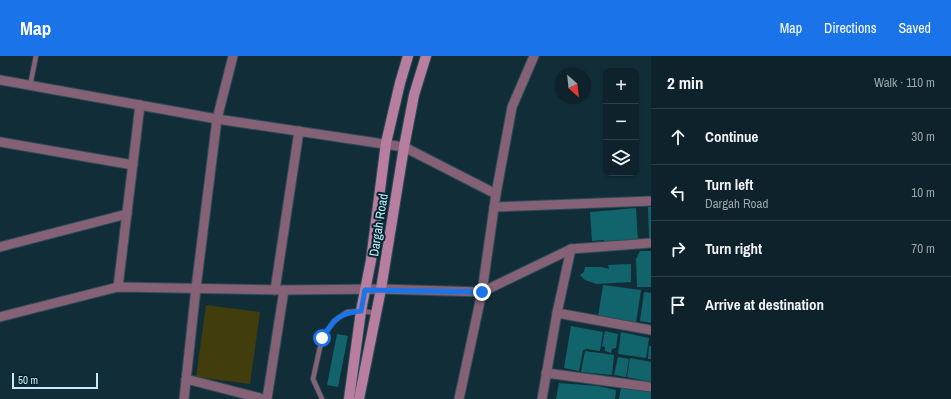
<!DOCTYPE html>
<html lang="en">
<head>
<meta charset="utf-8">
<style>
	body { margin:0; font-family:"Archivo Narrow",sans-serif; background:#1b2f36; color:#f1f3f6 }
	.controls { position:absolute; right:12px; top:12px; display:grid; overflow:hidden; border-radius:8px; box-shadow:0 1px 3px #0004 }
	.controls button { width:36px; height:36px; display:grid; place-items:center; padding:0; border:0; border-bottom:1px solid #2d3f47; background:#0d222a; color:#f1f3f6; font:20px sans-serif }
	.compass { position:absolute; left:555px; top:12px; width:36px; height:36px; border-radius:50%; background:#0d222a; box-shadow:0 1px 3px #0004; rotate:153deg }
	.scale { position:absolute; left:12px; bottom:10px; width:86px; box-sizing:border-box; padding-left:4px; border:2px solid #c2ecfd; border-top:0; font-size:11px; line-height:14px; white-space:nowrap; color:#c2ecfd; -webkit-text-stroke:3px #06242e; paint-order:stroke }
	.stop { position:absolute; width:12px; height:12px; margin:-9px; border:3px solid #1a73e8; border-radius:50%; background:#fff }
	.stop.end { background:#1a73e8; border-color:#fff; box-shadow:0 1px 4px #0008 }
	.list { margin:0; padding:0; list-style:none }
	h2 { display:flex; justify-content:space-between; align-items:center; height:52px; margin:0; padding:0 16px; font-size:17px }
	h2 small { font-size:13px; font-weight:400; color:#9aa4a8 }
	.list li { display:grid; grid-template-columns:26px 1fr auto; gap:12px; align-items:center; box-sizing:border-box; height:56px; padding:0 16px; border-top:1px solid #2d3f47 }
	.list b { display:block; font-size:15px; white-space:nowrap }
	.list p { margin:0; font-size:13px; white-space:nowrap; color:#9aa4a8 }
	.list em { font-size:13px; font-style:normal; color:#9aa4a8 }
	.icon { flex:none; width:22px; height:22px; fill:none; stroke:currentColor; stroke-width:2; stroke-linecap:round; stroke-linejoin:round }
	.map { position:relative; flex:none; width:651px; height:343px; overflow:hidden }
	header { display:flex; align-items:center; gap:24px; box-sizing:border-box; height:56px; padding:0 20px; background:#1a73e8; color:#fff }
	header strong { font-size:19px }
	nav { display:flex; gap:22px; margin-inline-start:auto; font-size:14px }
	main { display:flex }
	aside { flex:1; background:#0d222a }
	.map>svg:first-child { display:block }
	.green { fill:#413d0c }
	.building { fill:#11646b }
	.lines { fill:none; stroke-linecap:round; stroke-linejoin:round }
	.lane-casing { stroke:#2d4c58; stroke-width:6 }
	.street-casing { stroke:#2d4c58; stroke-width:11 }
	.secondary-casing { stroke:#2d4c58; stroke-width:12 }
	.lane { stroke:#856175; stroke-width:4.5 }
	.street { stroke:#856175; stroke-width:9 }
	.secondary { stroke:#b87ea0; stroke-width:10 }
	.route { stroke:#1a73e8; stroke-width:5 }
	.labels { text-anchor:middle; stroke-width:4; stroke-linejoin:round; paint-order:stroke }
	.street-label { font-size:13px; fill:#c2ecfd; stroke:#06242e }
</style>
</head>
<body>
<header>
<strong>Map</strong>
<nav><a>Map</a><a>Directions</a><a>Saved</a></nav>
</header>
<main>
<div class="map">
<svg width="651" height="343" viewBox="0 0 651 343">
	<rect width="100%" height="100%" fill="#112e38"/>
	<polygon class="green" points="206,249 260,256 250,328 196,321"/>
	<g class="building">
		<polygon points="648,151 651,151 651,182 649,182"/>
		<polygon points="636,152 638,185 604,188 604,184 592,185 590,156"/>
		<polygon points="640,195 651,195 651,231 637,231 636,203"/>
		<polygon points="631,208 631,226 597,228 585,224 580,219 584,216 585,211 601,211 609,213 608,209"/>
		<polygon points="603,229 641,234 636,267 598,261"/>
		<polygon points="644,236 651,237 651,267 640,265"/>
		<polygon points="571,270 603,276 600,295 587,293 583,294 579,315 564,312"/>
		<polygon points="605,275 618,278 616,292 612,293 611,297 605,295 605,291 602,290"/>
		<polygon points="621,276 649,282 646,302 618,298"/>
		<polygon points="337,278 348,280 338,331 327,329"/>
		<polygon points="649,290 651,290 651,303 648,303"/>
		<polygon points="585,295 614,299 612,319 581,316"/>
		<polygon points="618,301 629,303 626,321 614,319"/>
		<polygon points="630,302 651,306 651,326 627,321"/>
		<polygon points="559,327 598,330 616,334 615,343 556,343"/>
		<polygon points="621,331 651,335 651,343 619,343"/>
	</g>
	<g class="lines">
		<defs>
			<g id="lane">
				<polyline points="30,30 36,0"/>
				<polyline points="322,343 313,323 322,282 334,265 347,256 361,255 376,257"/>
			</g>
			<g id="street">
				<polyline points="0,24 217,63 404,91 496,138 482,236 459,343"/>
				<polyline points="0,86 133,109"/>
				<polyline points="496,138 512,51 534,0"/>
				<polyline points="494,151 651,145"/>
				<polyline points="0,191 127,158"/>
				<polyline points="118,231 140,49"/>
				<polyline points="275,234 299,75"/>
				<polyline points="557,257 651,274"/>
				<polyline points="0,261 118,231 284,234 381,233 482,236 571,193 651,187"/>
				<polyline points="546,317 651,331"/>
				<polyline points="186,323 264,343"/>
				<polyline points="184,343 196,232 217,63 233,0"/>
				<polyline points="267,343 284,234"/>
				<polyline points="542,343 557,257 571,193"/>
			</g>
			<g id="secondary">
				<polyline points="349,343 361,255 371,204 386,87 400,27 408,0"/>
				<polyline points="359,343 381,233 404,91 414,39 426,0"/>
			</g>
		</defs>
		<use href="#lane" class="lane-casing"/>
		<use href="#street" class="street-casing"/>
		<use href="#secondary" class="secondary-casing"/>
		<use href="#lane" class="lane"/>
		<use href="#street" class="street"/>
		<use href="#secondary" class="secondary"/>
	</g>
	<g class="lines">
		<path class="route" d="M322 282C335 263 337 258 361 255L365 234 482 236"/>
	</g>
	<g class="labels">
		<g class="street-label">
			<text transform="translate(378 169) rotate(-81)" y="5">Dargah Road</text>
		</g>
	</g>
</svg>
<div class="controls">
<button>+</button>
<button>−</button>
<button><svg class="icon" aria-label="layers" viewBox="0 0 24 24"><path d="M12 4l9 5-9 5-9-5zM3 14l9 5 9-5"/></svg></button>
</div>
<svg class="compass" viewBox="-18 -18 36 36"><path d="M0-13l5 13h-10z" fill="#e53935"/><path d="M0 13l5-13h-10z" fill="#9aa4a8"/></svg>
<div class="scale">50 m</div>
<div class="stop" style="left:322px;top:282px"></div>
<div class="stop end" style="left:482px;top:236px"></div>
</div>
<aside>
<h2>2 min<small>Walk · 110 m</small></h2>
<ul class="list">
<li><svg class="icon" aria-label="ahead" viewBox="0 0 24 24"><path d="M12 20V5M6 11l6-6 6 6"/></svg><div><b>Continue</b></div><em>30 m</em></li>
<li><svg class="icon" aria-label="left" viewBox="0 0 24 24"><path d="M17 20v-9H6M10 6l-5 5 5 5"/></svg><div><b>Turn left</b><p>Dargah Road</p></div><em>10 m</em></li>
<li><svg class="icon" aria-label="right" viewBox="0 0 24 24"><path d="M7 20v-9h11M14 6l5 5-5 5"/></svg><div><b>Turn right</b></div><em>70 m</em></li>
<li><svg class="icon" aria-label="arrive" viewBox="0 0 24 24"><path d="M6 21V4h12l-3 4 3 4H6"/></svg><div><b>Arrive at destination</b></div></li>
</ul>
</aside>
</main>
</body>
</html>
